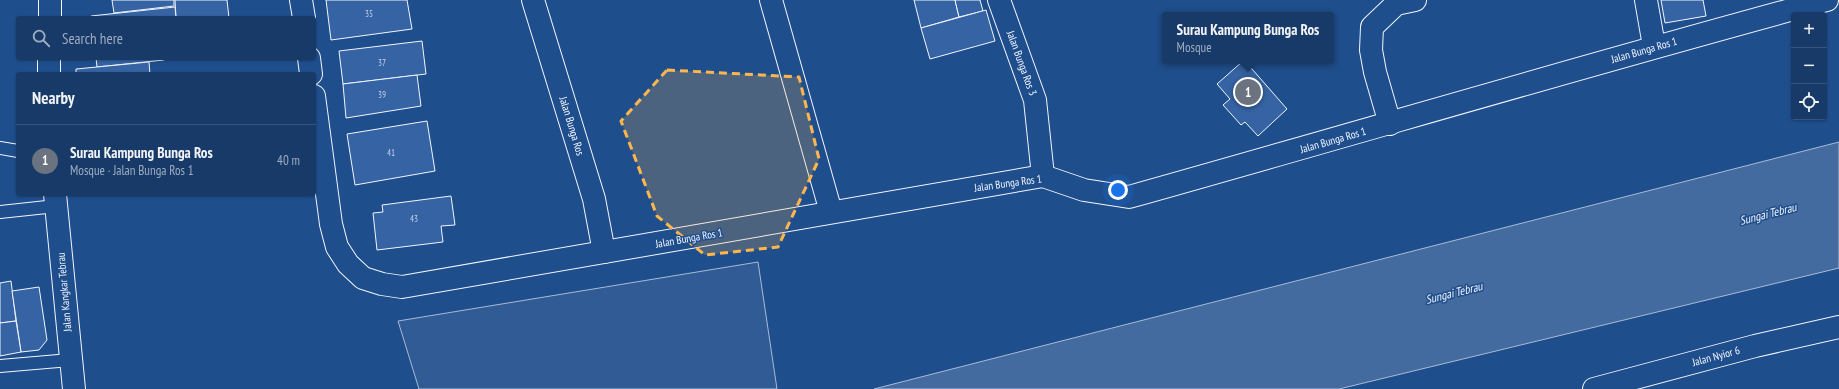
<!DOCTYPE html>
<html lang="en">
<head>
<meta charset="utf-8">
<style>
	body { margin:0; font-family:"PT Sans Narrow",sans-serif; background:#244571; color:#f1f3f6 }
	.controls { position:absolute; right:12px; top:12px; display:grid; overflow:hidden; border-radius:4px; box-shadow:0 1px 3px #0004 }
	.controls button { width:36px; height:36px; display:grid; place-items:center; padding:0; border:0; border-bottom:1px solid #36547d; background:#173a69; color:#f1f3f6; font:20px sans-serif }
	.you { position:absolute; left:1118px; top:190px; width:14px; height:14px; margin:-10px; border:3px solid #fff; border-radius:50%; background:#1a73e8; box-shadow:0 0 0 6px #1a73e833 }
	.badge { display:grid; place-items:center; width:26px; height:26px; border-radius:50%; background:#ffb74d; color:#fff; font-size:13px; font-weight:700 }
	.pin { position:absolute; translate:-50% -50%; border:2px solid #fff; box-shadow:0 1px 4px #0006 }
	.popup { position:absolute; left:1162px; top:12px; width:172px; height:52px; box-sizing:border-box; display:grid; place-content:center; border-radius:4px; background:#173a69; filter:drop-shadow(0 1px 3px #0005); font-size:13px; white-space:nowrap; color:#9eadc0 }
	.popup b { font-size:15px; color:#f1f3f6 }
	.popup::after { content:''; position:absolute; left:50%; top:100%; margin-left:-8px; border:8px solid transparent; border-top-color:#173a69 }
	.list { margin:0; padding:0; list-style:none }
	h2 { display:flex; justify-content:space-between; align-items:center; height:52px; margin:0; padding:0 16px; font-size:17px }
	h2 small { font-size:13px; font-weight:400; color:#9eadc0 }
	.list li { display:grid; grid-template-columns:26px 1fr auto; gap:12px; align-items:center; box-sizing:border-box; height:72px; padding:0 16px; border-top:1px solid #36547d }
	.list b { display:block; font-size:15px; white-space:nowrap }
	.list p { margin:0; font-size:13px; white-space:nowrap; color:#9eadc0 }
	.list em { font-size:13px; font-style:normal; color:#9eadc0 }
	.icon { flex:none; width:22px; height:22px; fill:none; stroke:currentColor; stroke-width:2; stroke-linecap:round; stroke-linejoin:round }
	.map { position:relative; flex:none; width:1839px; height:389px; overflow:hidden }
	.search { position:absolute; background:#173a69; box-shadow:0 1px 3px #0004; left:16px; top:16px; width:300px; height:44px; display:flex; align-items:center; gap:10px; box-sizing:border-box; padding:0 14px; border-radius:4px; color:#9eadc0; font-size:15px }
	.panel { position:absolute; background:#173a69; box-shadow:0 1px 3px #0004; left:16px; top:72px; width:300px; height:124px; border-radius:4px }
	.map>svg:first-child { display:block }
	.built { fill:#305b95; stroke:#a8bbd7 }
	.water { fill:#446ba0; stroke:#a8bbd7 }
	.building { fill:#3563a3; stroke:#f2f6ff }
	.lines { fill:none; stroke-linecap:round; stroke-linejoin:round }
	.service-casing { stroke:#f2f6ff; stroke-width:14 }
	.minor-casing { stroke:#f2f6ff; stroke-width:24 }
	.primary-casing { stroke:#f2f6ff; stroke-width:24 }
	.service { stroke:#1f4e8c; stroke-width:12 }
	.minor { stroke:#1f4e8c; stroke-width:22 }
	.primary { stroke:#1f4e8c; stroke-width:22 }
	.marked { fill:#ffb74d; fill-opacity:0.2; stroke:#ffb74d; stroke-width:3; stroke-dasharray:8 5; stroke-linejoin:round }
	.labels { text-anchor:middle; stroke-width:3; stroke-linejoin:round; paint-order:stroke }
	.number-label { font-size:9px; fill:#c3d1e8 }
	.street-label { font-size:11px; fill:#f2f6ff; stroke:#1f4e8c }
	.water-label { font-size:12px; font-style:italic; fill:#f2f6ff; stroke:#1f4e8c }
</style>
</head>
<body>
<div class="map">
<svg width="1839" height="389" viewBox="0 0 1839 389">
	<rect width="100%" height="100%" fill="#1f4e8c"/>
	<polygon class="built" points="758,262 777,389 419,389 398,321"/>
	<polygon class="water" points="1839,142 1839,268 1339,389 874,389"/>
	<g class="building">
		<polygon points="112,0 174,0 174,6 114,13"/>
		<polygon points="175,0 227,0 229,18 176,18"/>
		<polygon points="326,0 407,0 412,29 331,40"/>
		<polygon points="914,0 955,0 959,17 921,28"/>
		<polygon points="955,0 980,0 983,11 959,17"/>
		<polygon points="1661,0 1703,0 1706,16 1665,23"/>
		<polygon points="175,7 176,18 92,18 91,16"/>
		<polygon points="986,10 995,41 930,59 921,28"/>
		<polygon points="422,41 426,74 343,84 339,51"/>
		<polygon points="96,58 164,58 164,60 97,67"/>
		<polygon points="1243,61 1245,61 1287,109 1258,136 1245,122 1241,125 1223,105 1230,99 1217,84"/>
		<polygon points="149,62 150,74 76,74 76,69"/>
		<polygon points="417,75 421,106 346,118 343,84"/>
		<polygon points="427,121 435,171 355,185 347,134"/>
		<polygon points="451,196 455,225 441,226 443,242 377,250 373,213 383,212 382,205"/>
		<polygon points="11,281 16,321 0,323 0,283"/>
		<polygon points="39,287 47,340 39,350 21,352 12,291"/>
		<polygon points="16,321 21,352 0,356 0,323"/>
	</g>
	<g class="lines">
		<defs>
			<g id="service">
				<polyline points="0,148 18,151"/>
				<polyline points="0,212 56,206"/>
				<polyline points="0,366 70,360"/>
			</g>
			<g id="minor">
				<polyline points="301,0 304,18"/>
				<polyline points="533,0 594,199 604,252"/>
				<polyline points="771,0 831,212"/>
				<polyline points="999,0 1035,100 1043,176"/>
				<polyline points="1646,0 1654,46"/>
				<polyline points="309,58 311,74"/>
				<path d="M314 96 331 224 337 247 348 264 363 278 382 284 402 287 1043 176 1084 190 1129 197C1361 132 1593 63 1827 0"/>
				<polyline points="1390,124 1375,72 1371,50 1372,27 1396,4 1415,0"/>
				<polyline points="1594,389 1755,346 1839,327"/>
			</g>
			<g id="primary">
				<polyline points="50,18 50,0"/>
				<polyline points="49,74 49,58"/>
				<polyline points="55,194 74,389"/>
			</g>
		</defs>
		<use href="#service" class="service-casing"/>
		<use href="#minor" class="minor-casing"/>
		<use href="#primary" class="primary-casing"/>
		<use href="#service" class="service"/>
		<use href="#minor" class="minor"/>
		<use href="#primary" class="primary"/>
	</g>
	<path class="marked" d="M667 70 799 77 819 159 778 247 705 255 657 216 621 121Z"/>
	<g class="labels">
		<g class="number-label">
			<text x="369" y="17">35</text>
			<text x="382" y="66">37</text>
			<text x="382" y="98">39</text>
			<text x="391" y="156">41</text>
			<text x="414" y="222">43</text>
		</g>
		<g class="street-label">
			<text transform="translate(1644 50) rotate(-16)" y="4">Jalan Bunga Ros 1</text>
			<text transform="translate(1022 63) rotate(70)" y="4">Jalan Bunga Ros 3</text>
			<text transform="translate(572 126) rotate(73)" y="4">Jalan Bunga Ros</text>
			<text transform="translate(1333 140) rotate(-16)" y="4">Jalan Bunga Ros 1</text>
			<text transform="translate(1008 183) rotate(-8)" y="4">Jalan Bunga Ros 1</text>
			<text transform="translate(689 238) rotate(-10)" y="4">Jalan Bunga Ros 1</text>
			<text transform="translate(64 292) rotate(-95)" y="4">Jalan Kangkar Tebrau</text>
			<text transform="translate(1716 356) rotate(-15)" y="4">Jalan Nyior 6</text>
		</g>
		<g class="water-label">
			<text transform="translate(1768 214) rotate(-14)" y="4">Sungai Tebrau</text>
			<text transform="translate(1454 293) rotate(-14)" y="4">Sungai Tebrau</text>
		</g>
	</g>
</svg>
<div class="controls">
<button>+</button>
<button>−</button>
<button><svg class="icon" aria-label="locate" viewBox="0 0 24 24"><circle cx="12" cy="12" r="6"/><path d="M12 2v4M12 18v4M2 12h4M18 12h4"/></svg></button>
</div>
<div class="you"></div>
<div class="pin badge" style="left:1248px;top:92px;background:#6b7280">1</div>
<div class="popup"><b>Surau Kampung Bunga Ros</b>Mosque</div>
<div class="search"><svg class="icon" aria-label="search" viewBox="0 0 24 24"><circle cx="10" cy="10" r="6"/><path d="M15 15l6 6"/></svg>Search here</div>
<section class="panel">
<h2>Nearby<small></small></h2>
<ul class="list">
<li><span class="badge" style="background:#6b7280">1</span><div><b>Surau Kampung Bunga Ros</b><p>Mosque · Jalan Bunga Ros 1</p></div><em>40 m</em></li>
</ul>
</section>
</div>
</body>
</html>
